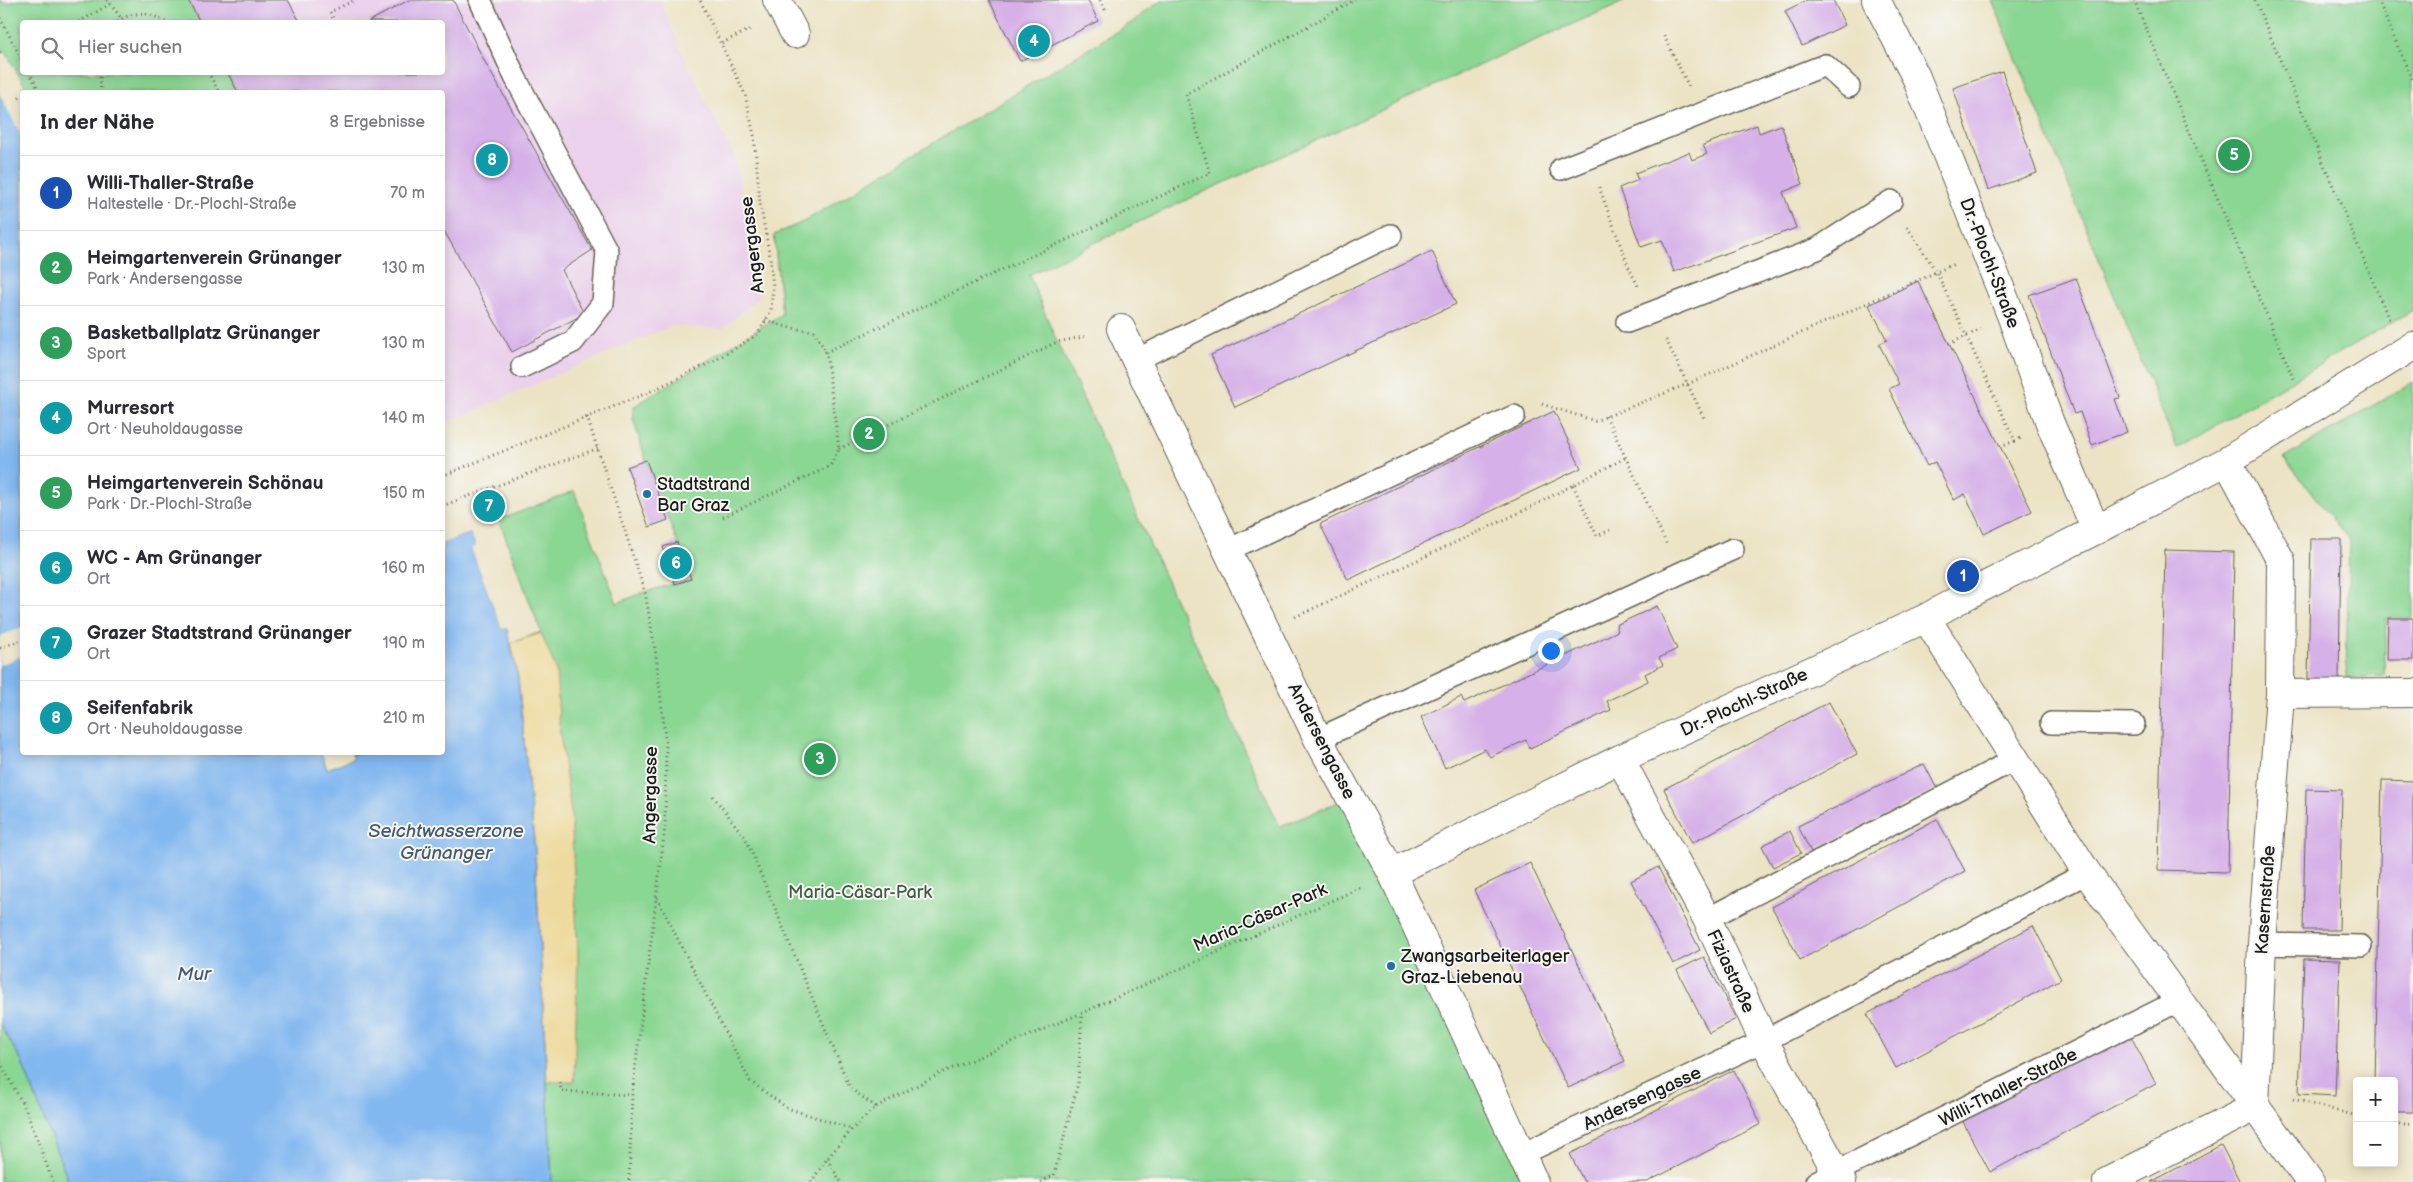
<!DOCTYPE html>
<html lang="de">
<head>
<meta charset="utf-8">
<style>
	body { margin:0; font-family:"Balsamiq Sans",sans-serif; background:#f7f7f7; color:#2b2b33 }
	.controls { position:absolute; right:15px; bottom:15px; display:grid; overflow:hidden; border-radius:5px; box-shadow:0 2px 12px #0003 }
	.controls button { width:45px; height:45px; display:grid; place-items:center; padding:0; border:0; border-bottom:1px solid #e1e1e2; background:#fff; color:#2b2b33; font:25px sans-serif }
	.you { position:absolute; left:1550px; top:650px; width:18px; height:18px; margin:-12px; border:4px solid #fff; border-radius:50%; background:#1a73e8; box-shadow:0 0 0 8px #1a73e833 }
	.badge { display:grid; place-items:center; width:32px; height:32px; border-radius:50%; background:#7c3aed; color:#fff; font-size:16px; font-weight:700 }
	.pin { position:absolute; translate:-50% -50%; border:2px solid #fff; box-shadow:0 1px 5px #0006 }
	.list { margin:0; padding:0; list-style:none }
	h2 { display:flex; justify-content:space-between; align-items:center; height:65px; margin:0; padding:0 20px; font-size:21px }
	h2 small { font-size:16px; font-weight:400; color:#7c7c81 }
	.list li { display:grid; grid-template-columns:32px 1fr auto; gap:15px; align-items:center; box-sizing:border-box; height:75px; padding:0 20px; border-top:1px solid #e1e1e2 }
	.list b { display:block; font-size:19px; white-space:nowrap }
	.list p { margin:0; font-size:16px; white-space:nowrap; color:#7c7c81 }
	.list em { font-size:16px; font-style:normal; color:#7c7c81 }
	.icon { flex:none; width:28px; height:28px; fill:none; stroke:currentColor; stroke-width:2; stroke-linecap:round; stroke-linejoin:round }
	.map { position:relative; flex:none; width:2413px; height:1182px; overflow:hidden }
	.search { position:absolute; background:#fff; box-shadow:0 2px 12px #0003; left:20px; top:20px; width:425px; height:55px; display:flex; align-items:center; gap:12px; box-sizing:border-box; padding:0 18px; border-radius:5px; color:#7c7c81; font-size:19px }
	.panel { position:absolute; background:#fff; box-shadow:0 2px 12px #0003; left:20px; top:90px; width:425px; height:665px; border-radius:5px }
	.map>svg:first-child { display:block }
	.built { fill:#ebd1eb; fill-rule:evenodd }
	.green { fill:#8ad693; stroke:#537958 }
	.sand { fill:#eeda9e; stroke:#857b5d }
	.water { fill:#82b7f0; stroke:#4f6a86 }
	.pier { fill:#ece3c4 }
	.building { fill:#d6b0e8 }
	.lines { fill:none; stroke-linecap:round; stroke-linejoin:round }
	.service-casing { stroke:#656257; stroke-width:24 }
	.minor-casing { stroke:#656257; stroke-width:30 }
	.path { stroke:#656257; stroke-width:3; stroke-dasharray:1 4; stroke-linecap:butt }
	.service { stroke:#fff; stroke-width:21 }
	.minor { stroke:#fff; stroke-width:28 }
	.poi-dot { fill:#1f6fb2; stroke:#f6f6f2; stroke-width:2 }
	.labels { text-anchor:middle; stroke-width:4; stroke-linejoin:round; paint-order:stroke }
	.street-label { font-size:18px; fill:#1c1c1c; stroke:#f6f6f2 }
	.poi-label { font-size:18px; fill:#1c1c1c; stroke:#f6f6f2; text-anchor:start }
	.park-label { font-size:18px; fill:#425d46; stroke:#f6f6f2 }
	.water-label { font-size:19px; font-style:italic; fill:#455a71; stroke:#f6f6f2 }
</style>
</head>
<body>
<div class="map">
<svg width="2413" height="1182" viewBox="0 0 2413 1182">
	<rect width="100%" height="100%" fill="#f6f6f2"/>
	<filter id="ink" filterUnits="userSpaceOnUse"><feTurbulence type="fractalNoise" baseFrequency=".02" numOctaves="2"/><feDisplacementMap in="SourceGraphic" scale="10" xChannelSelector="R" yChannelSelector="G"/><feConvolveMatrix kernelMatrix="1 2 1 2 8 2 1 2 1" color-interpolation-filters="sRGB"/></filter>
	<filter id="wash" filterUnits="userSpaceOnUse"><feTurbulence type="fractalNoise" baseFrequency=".0096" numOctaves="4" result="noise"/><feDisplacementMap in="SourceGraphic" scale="20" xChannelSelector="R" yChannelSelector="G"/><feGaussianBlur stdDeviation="1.12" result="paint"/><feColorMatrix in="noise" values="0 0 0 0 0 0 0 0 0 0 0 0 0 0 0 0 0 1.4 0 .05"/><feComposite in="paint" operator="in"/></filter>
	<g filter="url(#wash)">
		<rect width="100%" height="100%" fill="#ece3c4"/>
		<path class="built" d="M0 0H660L684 57 736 160 759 297 722 329 671 326 443 424 442 92H22L0 95ZM22 22H442V72H22Z"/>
		<g class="green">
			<polygon points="0,0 5,4 18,0 188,0 200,22 22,22 22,72 227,73 238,92 28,92 5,52 0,53"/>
			<polygon points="1161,0 1628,0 1506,53 1115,233 1029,275 1057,342 1280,827 1350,797 1534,1182 552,1182 535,851 518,678 511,643 541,632 499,520 574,491 617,603 645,592 691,579 646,460 633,419 633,407 782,314 774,235 805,221 1134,21"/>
			<polygon points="1992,0 2413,0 2413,310 2177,448"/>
			<polygon points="2413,382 2413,618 2386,618 2384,676 2346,678 2349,540 2284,458"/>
			<polygon points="0,1024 21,1060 69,1182 0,1182"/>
		</g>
		<polygon class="sand" points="541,633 556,669 560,734 571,812 578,955 574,1082 547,1082 535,851 518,678 511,643"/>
		<polygon class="water" points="5,52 28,92 22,92 22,752 321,753 327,769 354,758 352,753 442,752 443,543 470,533 476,547 471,548 502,629 507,628 518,678 535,851 552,1182 69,1182 21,1060 0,1024 0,53"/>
		<g class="pier">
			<polygon points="5,52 28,92 22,92 22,137 0,95 0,53"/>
			<polygon points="469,531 472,532 479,546 474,550 504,626 509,627 514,642 511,643 507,628 502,629 471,548 476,546 470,533 443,543 442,541"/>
			<polygon points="22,628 22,656 0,665 0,636"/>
		</g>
		<g id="blocks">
			<g class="building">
				<polygon points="188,0 288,0 300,22 200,22"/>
				<polygon points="409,0 453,0 487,66 592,250 562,270 584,314 512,352 442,227 442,92 238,92 227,72 442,72 442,22 368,22"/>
				<polygon points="989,0 1088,0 1098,21 1020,61"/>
				<polygon points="1807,0 1833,0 1845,25 1802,46 1785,11"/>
				<polygon points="2002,71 2037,173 1988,190 1953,88"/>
				<polygon points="1757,125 1759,133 1781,125 1803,184 1783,192 1796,228 1674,272 1662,240 1641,247 1619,188 1638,180 1635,173 1689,152 1692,160 1707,154 1703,145"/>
				<polygon points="1432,251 1456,304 1235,407 1211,355"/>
				<polygon points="2076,278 2120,398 2115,399 2127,432 2092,445 2080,412 2074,414 2029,295"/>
				<polygon points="1918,281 2032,511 1984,534 1965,494 1954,500 1935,462 1927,466 1889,389 1899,384 1879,344 1887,340 1869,305"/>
				<polygon points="1554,411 1581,468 1348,580 1320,524"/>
				<polygon points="646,460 668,520 649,527 627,467"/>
				<polygon points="2311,539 2341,539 2339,680 2308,679"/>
				<polygon points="677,542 691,579 675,584 663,547"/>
				<polygon points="2165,550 2234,552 2228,872 2158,870"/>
				<polygon points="1657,606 1677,649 1659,658 1663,665 1645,674 1648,681 1607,701 1611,710 1530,748 1526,740 1490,757 1485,749 1445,768 1421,717 1461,697 1464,703 1548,664 1618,631 1616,625"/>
				<polygon points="2388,618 2413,618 2413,660 2387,660"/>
				<polygon points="1829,702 1857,754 1692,843 1664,789"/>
				<polygon points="1924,764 1937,789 1811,852 1798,826"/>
				<polygon points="2382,780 2413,781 2413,1112 2394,1112 2394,1081 2375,1081"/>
				<polygon points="2306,789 2342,790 2339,930 2303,930"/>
				<polygon points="1937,819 1965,871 1800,960 1772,907"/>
				<polygon points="1790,831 1801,853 1773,867 1762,846"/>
				<polygon points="1530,863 1625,1061 1568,1088 1474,890"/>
				<polygon points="1658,867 1700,950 1673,964 1631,881"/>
				<polygon points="2033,926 2061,979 1896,1068 1867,1014"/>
				<polygon points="1704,957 1736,1019 1709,1033 1677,970"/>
				<polygon points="2304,959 2340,960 2335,1096 2299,1094"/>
				<polygon points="2128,1031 2156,1084 1990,1172 1962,1120"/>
				<polygon points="1734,1070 1761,1124 1647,1182 1584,1182 1570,1154"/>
				<polygon points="2221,1145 2240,1182 2151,1182"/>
			</g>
		</g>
	</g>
	<g filter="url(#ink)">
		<use href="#blocks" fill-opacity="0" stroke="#656257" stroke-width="1"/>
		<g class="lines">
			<defs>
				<g id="service">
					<polyline points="480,0 515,77 607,251 603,303 573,342 522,367"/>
					<polyline points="1561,169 1825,65 1849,87"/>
					<polyline points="1627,322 1817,249 1891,201"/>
					<polyline points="1136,360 1391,235"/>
					<polyline points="1228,550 1514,416"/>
					<polyline points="2051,723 2134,724"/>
					<polyline points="1318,739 1733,549"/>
					<polyline points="1707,919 2014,760"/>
					<polyline points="2262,944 2361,946"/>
					<polyline points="1520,1155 1764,1041 2087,873"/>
					<polyline points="1816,1182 2178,1001"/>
				</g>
				<g id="minor">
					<polyline points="777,0 795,34"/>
					<polyline points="1876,0 1916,77 2011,315 2050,423 2096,530"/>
					<polyline points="1121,329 1318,739 1392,873 1534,1182"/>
					<polyline points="1926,618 2087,873 2310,1182"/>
					<polyline points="2280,694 2413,693"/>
					<polyline points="1620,759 1707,919 1764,1041 1842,1182"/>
					<polyline points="1392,873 1620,759 1926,618 1969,594 2096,530 2227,461 2413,346"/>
					<polyline points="2107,1182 2255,1107 2262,944 2280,694 2281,561 2227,461"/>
				</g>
			</defs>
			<use href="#service" class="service-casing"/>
			<use href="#minor" class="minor-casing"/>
			<g class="path">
				<polyline points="107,0 122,19"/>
				<polyline points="1100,0 1107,13"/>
				<polyline points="2134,0 2294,380"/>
				<polyline points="2255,0 2390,322"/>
				<polyline points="2378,0 2413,82"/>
				<polyline points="0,18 22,60"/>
				<polyline points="79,22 110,4"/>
				<path d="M118 22C131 10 151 12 165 22"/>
				<polyline points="335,22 330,12 355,0"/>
				<polyline points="1664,36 1689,87"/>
				<polyline points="722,43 753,28"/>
				<polyline points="0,52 1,53"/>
				<polyline points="29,72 40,92"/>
				<polyline points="100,72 101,92"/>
				<polyline points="208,72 219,92"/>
				<polyline points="30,92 38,88"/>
				<polyline points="19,98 22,96"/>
				<polyline points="1599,187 1629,268 1638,286"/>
				<polyline points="1907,227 1936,271 2015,441 2021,438"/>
				<polyline points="765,320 790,328 814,331 826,352"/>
				<polyline points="1666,340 1704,418"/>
				<polyline points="1949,344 1981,329"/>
				<polyline points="1542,404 1595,421 1688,384 1954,264"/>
				<polyline points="1606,416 1667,545"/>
				<polyline points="587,417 645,592 656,655 666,746 665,827 632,1095 629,1182"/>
				<polyline points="2000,447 2015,441"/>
				<polyline points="839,449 1057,342 1088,336"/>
				<polyline points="442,476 647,393 714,361 758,334 771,311 773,286 770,257 760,203 754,135 745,94 700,0"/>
				<polyline points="1573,485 1597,536 1610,530"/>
				<polyline points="442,506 599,448"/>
				<polyline points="723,517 830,466 839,449 826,352 1210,173 1186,94 1355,0"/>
				<polyline points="1295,617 1523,511 1625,458"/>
				<polyline points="0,648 22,640"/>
				<polyline points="713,796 746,839 850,1088 876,1107"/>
				<polyline points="657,898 750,1081 787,1108 852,1129"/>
				<polyline points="0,1062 26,1110 53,1182"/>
				<polyline points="560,1082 561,1091 632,1095"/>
				<polyline points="2293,1099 2357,1116"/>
				<polyline points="2394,1124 2413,1124"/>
				<polyline points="827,1159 841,1182"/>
				<polyline points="811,1182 827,1159 852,1129 876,1107 941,1073 1082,1013 1362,887"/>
				<polyline points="1041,1182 1054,1175 1078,1083 1082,1013"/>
			</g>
			<use href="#service" class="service"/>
			<use href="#minor" class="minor"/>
		</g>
	</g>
	<g class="poi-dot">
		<circle cx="647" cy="494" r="5"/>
		<circle cx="1391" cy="966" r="5"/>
	</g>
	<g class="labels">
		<g class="street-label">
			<text transform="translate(752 245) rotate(-97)" y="6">Angergasse</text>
			<text transform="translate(1990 263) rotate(69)" y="6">Dr.-Plochl-Straße</text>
			<text transform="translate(1744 702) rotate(-25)" y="6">Dr.-Plochl-Straße</text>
			<text transform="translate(1322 741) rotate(63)" y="6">Andersengasse</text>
			<text transform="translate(650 795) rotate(-89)" y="6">Angergasse</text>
			<text transform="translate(2265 900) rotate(-86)" y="6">Kasernstraße</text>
			<text transform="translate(1260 917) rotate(-24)" y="6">Maria-Cäsar-Park</text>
			<text transform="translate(1731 971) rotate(65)" y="6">Fiziastraße</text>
			<text transform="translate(2008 1087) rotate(-27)" y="6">Willi-Thaller-Straße</text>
			<text transform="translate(1642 1098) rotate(-25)" y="6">Andersengasse</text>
		</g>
		<g class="poi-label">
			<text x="657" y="490">Stadtstrand<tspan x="657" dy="21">Bar Graz</tspan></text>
			<text x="1401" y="962">Zwangsarbeiterlager<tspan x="1401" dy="21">Graz-Liebenau</tspan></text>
		</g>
		<g class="park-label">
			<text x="860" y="898">Maria-Cäsar-Park</text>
		</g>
		<g class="water-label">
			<text x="446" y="837">Seichtwasserzone<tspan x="446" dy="22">Grünanger</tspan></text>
			<text x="194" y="980">Mur</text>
		</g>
	</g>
</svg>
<div class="controls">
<button>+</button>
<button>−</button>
</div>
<div class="you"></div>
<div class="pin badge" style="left:1963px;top:576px;background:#1a4fb4">1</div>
<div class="pin badge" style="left:869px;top:434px;background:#2e9e5b">2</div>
<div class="pin badge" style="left:820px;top:759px;background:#2e9e5b">3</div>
<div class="pin badge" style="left:1034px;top:41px;background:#0f9aa8">4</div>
<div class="pin badge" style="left:2234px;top:155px;background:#2e9e5b">5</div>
<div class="pin badge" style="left:676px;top:563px;background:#0f9aa8">6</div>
<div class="pin badge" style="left:489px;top:506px;background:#0f9aa8">7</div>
<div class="pin badge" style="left:492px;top:160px;background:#0f9aa8">8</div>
<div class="search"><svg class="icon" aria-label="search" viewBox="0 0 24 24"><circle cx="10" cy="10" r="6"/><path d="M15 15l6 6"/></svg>Hier suchen</div>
<section class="panel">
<h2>In der Nähe<small>8 Ergebnisse</small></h2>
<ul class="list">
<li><span class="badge" style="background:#1a4fb4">1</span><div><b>Willi-Thaller-Straße</b><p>Haltestelle · Dr.-Plochl-Straße</p></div><em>70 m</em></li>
<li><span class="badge" style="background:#2e9e5b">2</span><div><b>Heimgartenverein Grünanger</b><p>Park · Andersengasse</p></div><em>130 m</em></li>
<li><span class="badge" style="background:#2e9e5b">3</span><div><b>Basketballplatz Grünanger</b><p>Sport</p></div><em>130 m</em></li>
<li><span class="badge" style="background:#0f9aa8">4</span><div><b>Murresort</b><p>Ort · Neuholdaugasse</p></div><em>140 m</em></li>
<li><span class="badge" style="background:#2e9e5b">5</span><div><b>Heimgartenverein Schönau</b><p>Park · Dr.-Plochl-Straße</p></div><em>150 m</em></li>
<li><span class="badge" style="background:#0f9aa8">6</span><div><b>WC - Am Grünanger</b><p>Ort</p></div><em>160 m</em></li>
<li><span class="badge" style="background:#0f9aa8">7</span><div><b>Grazer Stadtstrand Grünanger</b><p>Ort</p></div><em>190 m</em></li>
<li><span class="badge" style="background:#0f9aa8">8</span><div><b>Seifenfabrik</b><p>Ort · Neuholdaugasse</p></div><em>210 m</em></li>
</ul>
</section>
</div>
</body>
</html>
